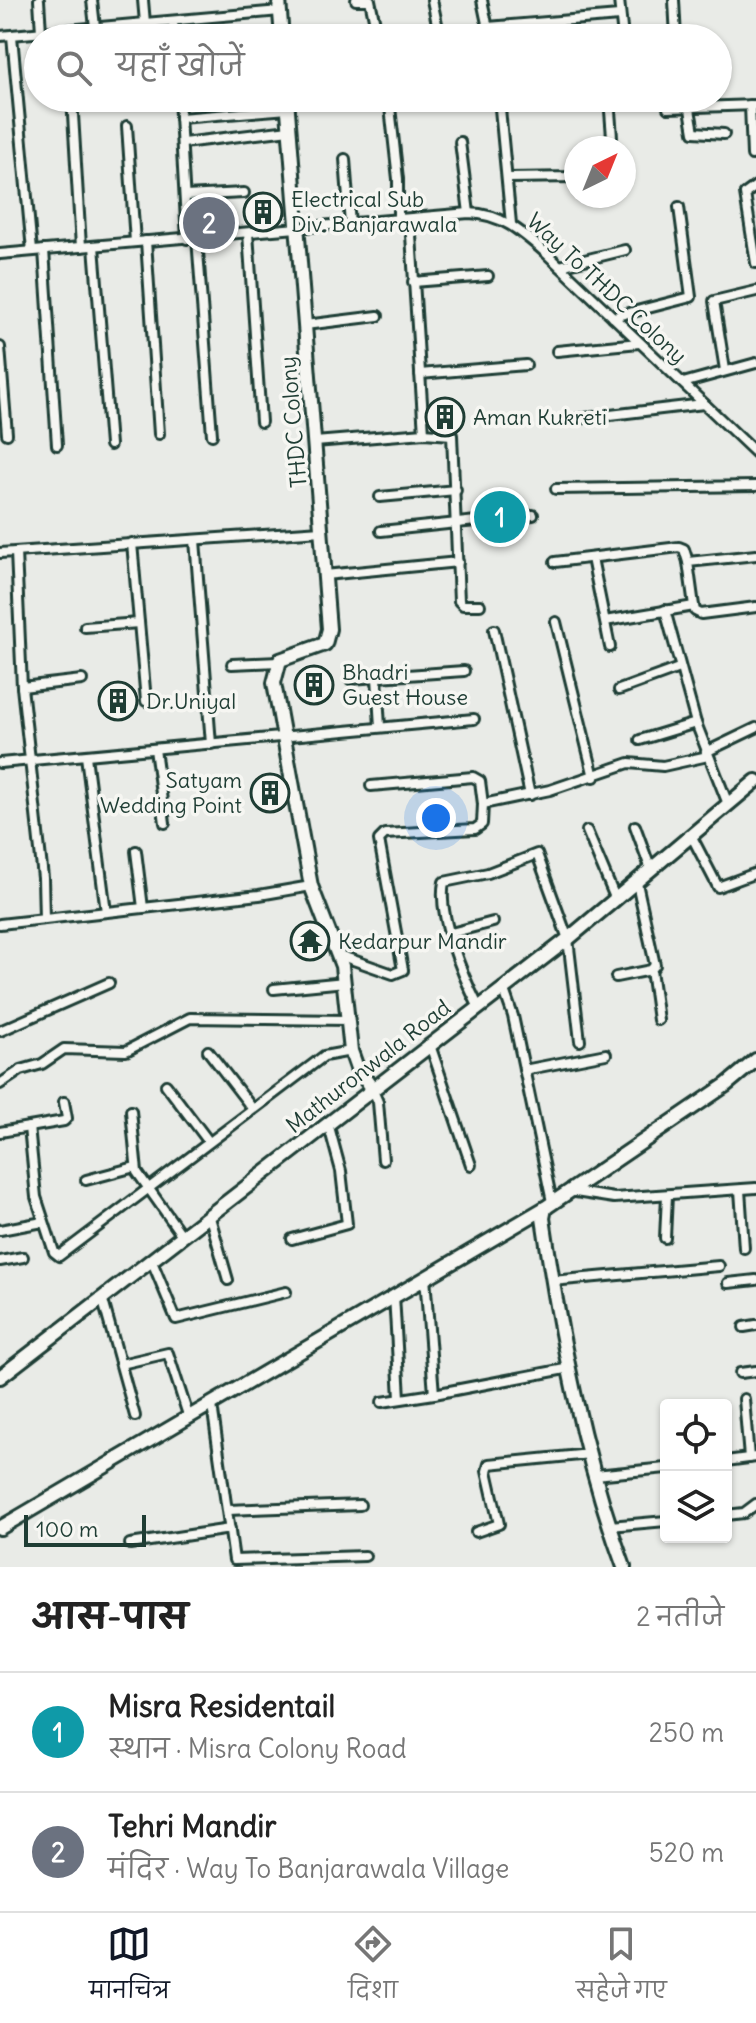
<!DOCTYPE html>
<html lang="hi">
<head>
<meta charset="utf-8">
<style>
	body { margin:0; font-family:Delius,"Playpen Sans Deva",sans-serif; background:#f2f2f2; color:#222 }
	.controls { position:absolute; right:24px; bottom:24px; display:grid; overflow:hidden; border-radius:8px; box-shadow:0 2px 6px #0004 }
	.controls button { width:72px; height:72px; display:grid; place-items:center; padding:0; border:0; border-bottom:2px solid #e0e0e0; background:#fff; color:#222; font:40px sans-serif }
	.compass { position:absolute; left:564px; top:136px; width:72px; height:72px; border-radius:50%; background:#fff; box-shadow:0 2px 6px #0004; rotate:43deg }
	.scale { position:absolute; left:24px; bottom:20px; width:122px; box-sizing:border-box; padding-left:8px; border:4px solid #1f3d34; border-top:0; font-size:22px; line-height:28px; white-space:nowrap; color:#1f3d34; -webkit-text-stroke:6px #f6f6f2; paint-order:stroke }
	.you { position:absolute; left:436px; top:818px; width:28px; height:28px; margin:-20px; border:6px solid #fff; border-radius:50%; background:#1a73e8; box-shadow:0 0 0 12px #1a73e833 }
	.badge { display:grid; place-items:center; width:52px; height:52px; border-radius:50%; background:#111827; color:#fff; font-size:26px; font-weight:700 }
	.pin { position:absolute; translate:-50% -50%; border:4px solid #fff; box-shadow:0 2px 8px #0006 }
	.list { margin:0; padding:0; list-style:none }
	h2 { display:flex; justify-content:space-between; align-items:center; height:104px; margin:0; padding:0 32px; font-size:34px }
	h2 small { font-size:26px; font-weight:400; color:#767676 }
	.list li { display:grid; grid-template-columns:52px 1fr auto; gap:24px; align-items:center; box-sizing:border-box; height:120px; padding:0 32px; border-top:2px solid #e0e0e0 }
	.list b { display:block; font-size:30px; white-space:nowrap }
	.list p { margin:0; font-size:26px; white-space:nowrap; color:#767676 }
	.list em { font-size:26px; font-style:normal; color:#767676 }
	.icon { flex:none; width:44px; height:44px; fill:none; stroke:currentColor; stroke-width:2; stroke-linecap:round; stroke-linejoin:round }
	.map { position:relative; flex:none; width:756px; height:1567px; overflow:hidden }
	.search { position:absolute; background:#fff; box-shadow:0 2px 6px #0004; left:24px; right:24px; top:24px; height:88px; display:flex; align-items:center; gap:20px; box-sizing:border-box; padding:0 28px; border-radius:44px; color:#767676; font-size:30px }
	.sheet { height:344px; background:#fff }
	nav { display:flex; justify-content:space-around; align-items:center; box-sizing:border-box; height:112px; border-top:2px solid #e0e0e0; background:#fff; font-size:22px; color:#767676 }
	nav a { display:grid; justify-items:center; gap:4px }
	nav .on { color:#111827 }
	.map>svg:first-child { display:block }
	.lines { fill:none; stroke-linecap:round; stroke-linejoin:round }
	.street-casing { stroke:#1f3d34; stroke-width:14 }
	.secondary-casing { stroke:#1f3d34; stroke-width:18 }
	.street { stroke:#f6f6f2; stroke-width:8 }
	.secondary { stroke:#f6f6f2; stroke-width:12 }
	.labels { text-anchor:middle; stroke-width:7; stroke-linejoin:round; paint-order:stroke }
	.poi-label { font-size:22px; fill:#1f3d34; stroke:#f6f6f2; text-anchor:start }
	.street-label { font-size:22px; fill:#1f3d34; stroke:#f6f6f2 }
</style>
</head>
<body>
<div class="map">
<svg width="756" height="1567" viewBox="0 0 756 1567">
	<rect width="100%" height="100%" fill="#e9ebe7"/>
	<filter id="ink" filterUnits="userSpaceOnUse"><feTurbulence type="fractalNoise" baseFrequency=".0125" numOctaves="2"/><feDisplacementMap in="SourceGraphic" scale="16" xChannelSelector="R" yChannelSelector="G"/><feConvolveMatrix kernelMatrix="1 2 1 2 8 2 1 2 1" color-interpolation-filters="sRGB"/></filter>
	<g filter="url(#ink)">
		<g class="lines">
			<defs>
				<g id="street">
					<polyline points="39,0 41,32"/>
					<polyline points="92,0 95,27"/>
					<polyline points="143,0 145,23"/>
					<polyline points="356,0 367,0"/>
					<polyline points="370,0 378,38"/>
					<polyline points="432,0 440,38"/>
					<polyline points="482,0 490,38"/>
					<polyline points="619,0 623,38"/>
					<polyline points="674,0 676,38"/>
					<polyline points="173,21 174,38"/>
					<polyline points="488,27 619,16"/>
					<polyline points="0,36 280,11"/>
					<polyline points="12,36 32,251"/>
					<polyline points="363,38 377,36"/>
					<polyline points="72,98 81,247"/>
					<polyline points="179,98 187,239"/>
					<polyline points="389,98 398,179 398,221"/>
					<polyline points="499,98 511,224"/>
					<polyline points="609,98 612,137"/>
					<polyline points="750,105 752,155"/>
					<polyline points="668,108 756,105"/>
					<polyline points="690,109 694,132 724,134"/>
					<polyline points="180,118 288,109"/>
					<polyline points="127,126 135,242"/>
					<polyline points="460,142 469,213"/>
					<polyline points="183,143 289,130"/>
					<polyline points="345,159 350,225"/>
					<polyline points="508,178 576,177"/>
					<polyline points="756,186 745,194 756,263"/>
					<polyline points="185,196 244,193"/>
					<polyline points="410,220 424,433"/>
					<polyline points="248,233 261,422"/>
					<polyline points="197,238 212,435"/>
					<polyline points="146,241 159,434"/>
					<polyline points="94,246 110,445"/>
					<polyline points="44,250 57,445"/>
					<path d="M0 254 469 213C502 214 522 232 546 253L756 453"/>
					<polyline points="560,266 625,250"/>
					<polyline points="413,282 488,276"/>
					<polyline points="613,317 691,297 679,207"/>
					<polyline points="305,325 378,316"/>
					<polyline points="0,347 7,434"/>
					<polyline points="557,351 639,343"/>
					<polyline points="725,370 714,301 756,291"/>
					<polyline points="420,374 526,365"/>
					<polyline points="683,383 756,363"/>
					<polyline points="559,421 704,404"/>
					<polyline points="315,442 424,433 452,435 459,601 463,605 480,605"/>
					<polyline points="556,489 756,486"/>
					<polyline points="380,497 456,490"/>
					<polyline points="381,531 533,515"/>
					<polyline points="195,540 211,744"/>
					<polyline points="132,543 146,701"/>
					<polyline points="16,552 22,687 43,878 44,919"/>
					<polyline points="0,553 321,531"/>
					<polyline points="592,558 610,647"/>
					<polyline points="555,562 679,547 684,549 688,562"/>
					<polyline points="325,575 458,562"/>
					<polyline points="694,606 688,562 756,555"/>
					<polyline points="665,610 696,723 728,804"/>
					<polyline points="605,621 694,606 695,611 701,614 756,607"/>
					<polyline points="556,622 594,777"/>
					<polyline points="85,627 139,623"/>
					<polyline points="494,630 530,795"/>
					<polyline points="232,664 279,662"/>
					<polyline points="377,677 380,727"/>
					<polyline points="350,679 464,671"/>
					<polyline points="22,687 82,680"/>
					<polyline points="619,690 679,668"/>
					<polyline points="640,740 696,723"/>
					<polyline points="155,749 165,823"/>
					<polyline points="706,752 756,728"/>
					<polyline points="86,756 106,912"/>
					<polyline points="0,763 474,719"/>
					<polyline points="371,786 473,777 480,781 483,804"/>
					<polyline points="635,826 651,870"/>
					<polyline points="587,831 616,900"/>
					<polyline points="692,837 718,887 756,873"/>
					<polyline points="136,851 143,908"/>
					<polyline points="0,924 259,895 311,886"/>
					<polyline points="451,933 493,922"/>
					<polyline points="339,955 393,974 403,970 379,840 385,834 475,829 482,824 483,804 550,790 629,763 663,766 708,756"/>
					<polyline points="651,970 658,1020"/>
					<polyline points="616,977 651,970 655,965 637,883"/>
					<polyline points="503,987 513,1016 552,1202"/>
					<polyline points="274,989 345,982"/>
					<path d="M478 1006C463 976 437 915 444 882L488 873 537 854 568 939 580 1041"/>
					<polyline points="0,1031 109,983"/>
					<polyline points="430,1045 471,1165"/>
					<polyline points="208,1051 252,1108"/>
					<polyline points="524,1070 606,1054"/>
					<polyline points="0,1084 21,1070 42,1064 64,1049 126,1051 190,1018 348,1020"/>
					<polyline points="166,1085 209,1142"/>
					<polyline points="372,1088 378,1102 383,1160"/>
					<polyline points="131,1111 137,1172 181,1234"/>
					<polyline points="29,1127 36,1197 54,1252 59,1256 324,1056 351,1051"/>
					<polyline points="0,1132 64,1121 67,1118 64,1102"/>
					<polyline points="86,1180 135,1167"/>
					<polyline points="740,1190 744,1248"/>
					<polyline points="569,1191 614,1198 756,1188"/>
					<polyline points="209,1214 228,1280"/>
					<polyline points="0,1230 43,1222"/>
					<polyline points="665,1238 667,1195"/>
					<polyline points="292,1239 347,1224 341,1171 328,1123"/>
					<polyline points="151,1259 176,1319 286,1292"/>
					<polyline points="0,1261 23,1257"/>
					<polyline points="425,1277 434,1394 570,1368"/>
					<polyline points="552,1281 719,1266"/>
					<polyline points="728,1283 756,1280"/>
					<polyline points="394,1295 400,1398"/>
					<polyline points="102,1297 135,1416"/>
					<polyline points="744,1327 756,1325"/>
					<polyline points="121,1364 168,1353 189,1418"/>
					<polyline points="740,1373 756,1371"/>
					<polyline points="744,1399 749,1458"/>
					<polyline points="382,1402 434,1394"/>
					<polyline points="212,1405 234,1560 365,1556"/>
					<polyline points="726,1461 756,1457"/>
					<polyline points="595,1475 666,1468"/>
					<polyline points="228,1510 360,1505"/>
					<polyline points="726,1515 744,1513 756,1504"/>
					<polyline points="610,1526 666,1521"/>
					<polyline points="476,1532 499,1524 487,1471 489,1464 590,1454"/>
					<polyline points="130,1544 230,1529"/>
				</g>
				<g id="secondary">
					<polyline points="279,0 282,38"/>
					<polyline points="287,98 329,629 325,644 280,660 274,683 311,886 342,966 351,1051 357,1068 372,1088"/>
					<path d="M545 1208 543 1218C560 1335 583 1456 624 1567"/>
					<polyline points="0,1377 568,939 756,781"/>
					<polyline points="0,1528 545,1208 726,1085 756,1060"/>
				</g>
			</defs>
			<use href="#street" class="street-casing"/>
			<use href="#secondary" class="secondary-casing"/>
			<use href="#street" class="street"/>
			<use href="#secondary" class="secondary"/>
		</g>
	</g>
	<defs>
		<symbol id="building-ring" viewBox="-11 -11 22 22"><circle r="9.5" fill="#f6f6f2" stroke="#1f3d34" stroke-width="1.5"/><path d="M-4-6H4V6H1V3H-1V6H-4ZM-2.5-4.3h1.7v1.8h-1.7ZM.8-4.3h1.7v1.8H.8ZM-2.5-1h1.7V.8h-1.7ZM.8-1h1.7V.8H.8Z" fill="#1f3d34"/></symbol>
		<symbol id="temple-ring" viewBox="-11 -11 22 22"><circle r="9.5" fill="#f6f6f2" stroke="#1f3d34" stroke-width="1.5"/><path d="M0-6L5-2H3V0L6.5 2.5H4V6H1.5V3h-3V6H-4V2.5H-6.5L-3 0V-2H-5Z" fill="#1f3d34"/></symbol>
	</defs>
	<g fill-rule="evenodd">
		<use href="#building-ring" x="241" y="190" width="44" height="44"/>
		<use href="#building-ring" x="423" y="395" width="44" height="44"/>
		<use href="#building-ring" x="292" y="663" width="44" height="44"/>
		<use href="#building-ring" x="96" y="679" width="44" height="44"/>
		<use href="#building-ring" x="248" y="771" width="44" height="44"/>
		<use href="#temple-ring" x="288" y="919" width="44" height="44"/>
	</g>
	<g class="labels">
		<g class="poi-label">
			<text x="291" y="207">Electrical Sub<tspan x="291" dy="25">Div. Banjarawala</tspan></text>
			<text x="473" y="425">Aman Kukreti</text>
			<text x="342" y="680">Bhadri<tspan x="342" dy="25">Guest House</tspan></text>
			<text x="146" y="709">Dr.Uniyal</text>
			<text x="242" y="788" text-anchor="end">Satyam<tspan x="242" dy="25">Wedding Point</tspan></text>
			<text x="338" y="949">Kedarpur Mandir</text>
		</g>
		<g class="street-label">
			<text transform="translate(607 288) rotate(43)" y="8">Way To THDC Colony</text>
			<text transform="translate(293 422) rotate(-95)" y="8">THDC Colony</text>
			<text transform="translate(368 1066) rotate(-38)" y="8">Mathuronwala Road</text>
		</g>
	</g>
</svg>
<div class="controls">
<button><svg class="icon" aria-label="locate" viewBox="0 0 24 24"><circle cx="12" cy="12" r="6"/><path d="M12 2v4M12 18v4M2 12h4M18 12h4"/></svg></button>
<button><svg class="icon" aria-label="layers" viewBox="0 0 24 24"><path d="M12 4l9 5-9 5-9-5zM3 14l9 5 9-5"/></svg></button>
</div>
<svg class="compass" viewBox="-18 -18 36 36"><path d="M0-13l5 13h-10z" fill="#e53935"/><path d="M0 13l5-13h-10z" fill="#767676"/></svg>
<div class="scale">100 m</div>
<div class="you"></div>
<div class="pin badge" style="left:500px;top:517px;background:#0f9aa8">1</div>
<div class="pin badge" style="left:209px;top:223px;background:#6b7280">2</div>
<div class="search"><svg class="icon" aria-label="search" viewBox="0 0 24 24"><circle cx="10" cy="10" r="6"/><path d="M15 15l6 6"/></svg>यहाँ खोजें</div>
</div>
<section class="sheet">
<h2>आस-पास<small>2 नतीजे</small></h2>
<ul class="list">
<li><span class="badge" style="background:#0f9aa8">1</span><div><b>Misra Residentail</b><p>स्थान · Misra Colony Road</p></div><em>250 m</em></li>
<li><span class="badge" style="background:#6b7280">2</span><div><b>Tehri Mandir</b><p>मंदिर · Way To Banjarawala Village</p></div><em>520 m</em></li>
</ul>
</section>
<nav>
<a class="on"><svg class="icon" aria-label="map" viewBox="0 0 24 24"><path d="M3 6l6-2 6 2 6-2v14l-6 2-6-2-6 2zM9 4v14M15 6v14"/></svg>मानचित्र</a>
<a><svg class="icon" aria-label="directions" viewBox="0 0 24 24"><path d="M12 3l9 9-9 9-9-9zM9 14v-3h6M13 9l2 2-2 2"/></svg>दिशा</a>
<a><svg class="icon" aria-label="saved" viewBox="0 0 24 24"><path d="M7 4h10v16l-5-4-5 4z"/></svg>सहेजे गए</a>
</nav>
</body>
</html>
